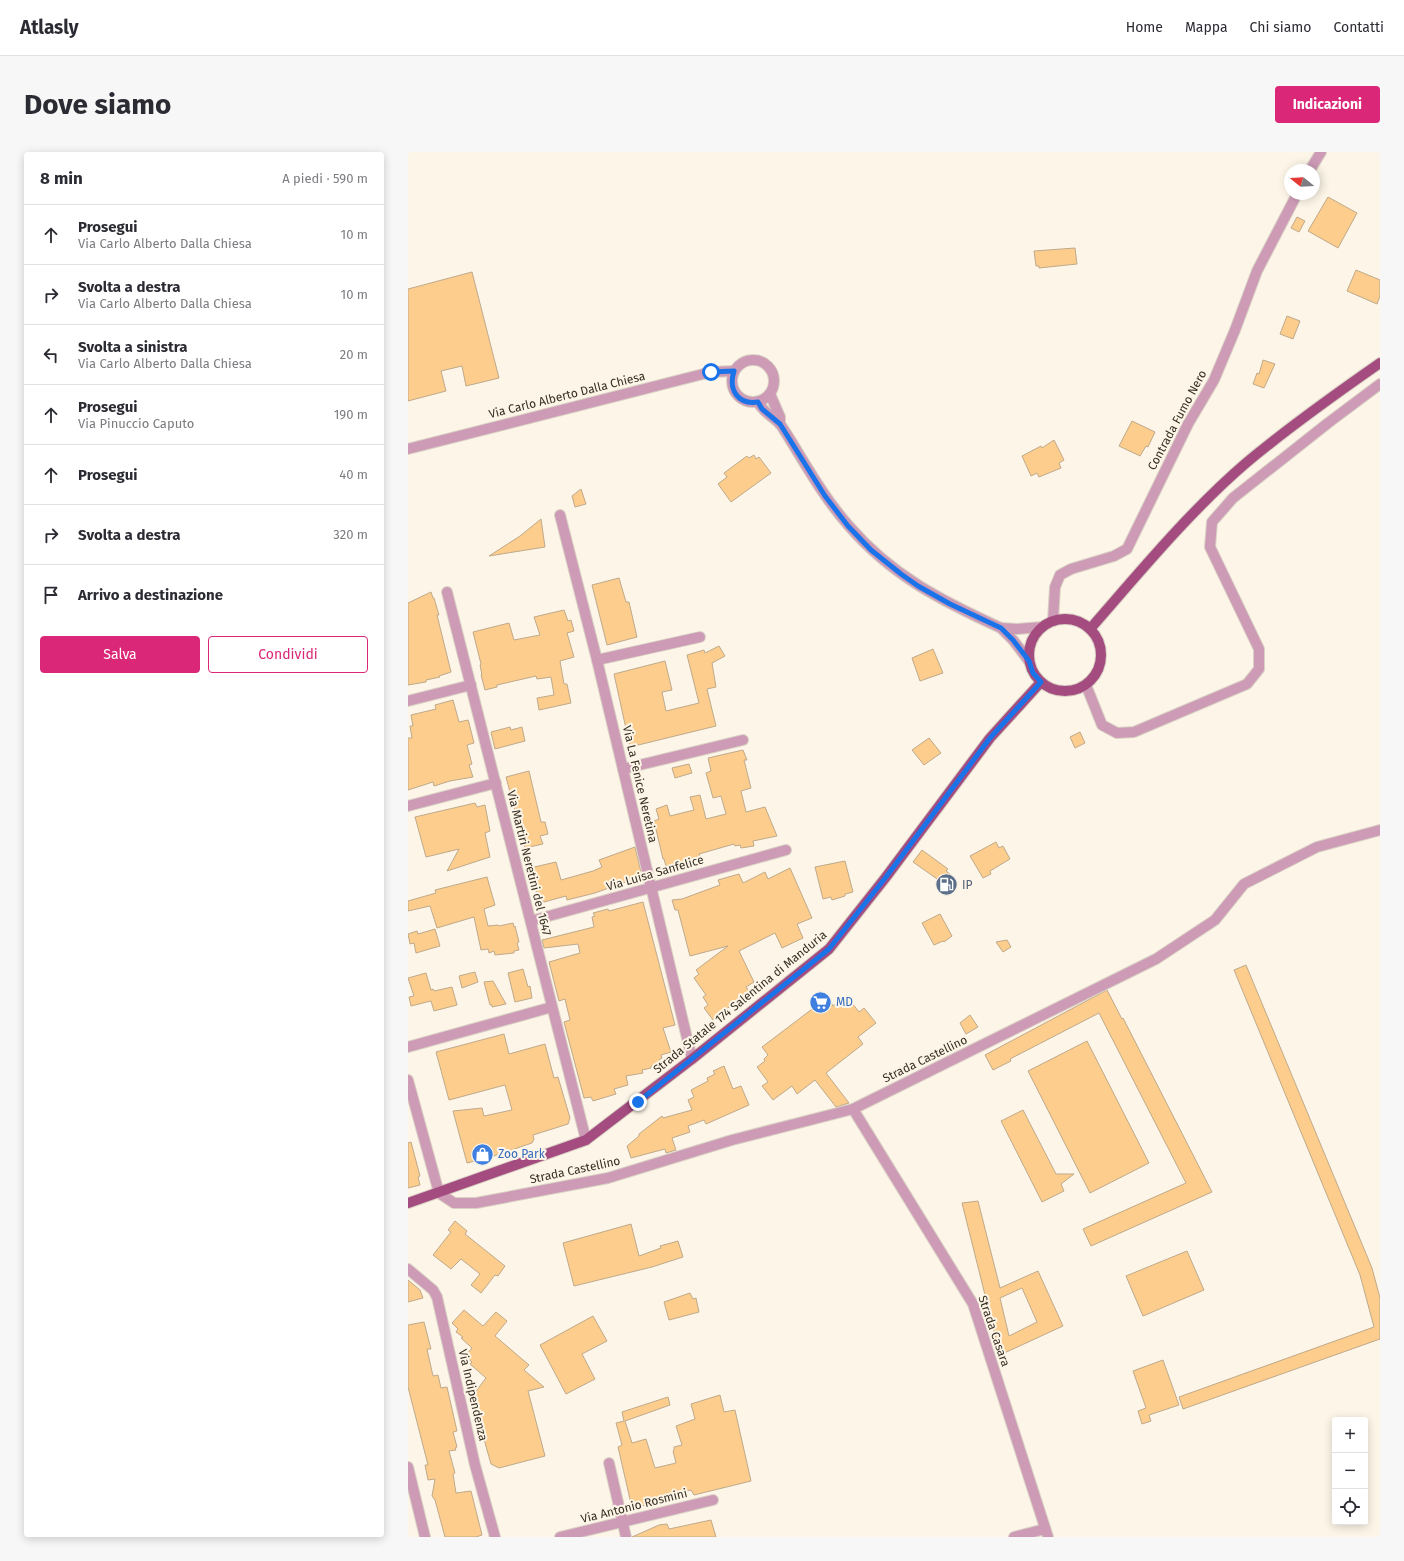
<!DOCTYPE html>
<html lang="it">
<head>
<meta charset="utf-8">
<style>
	body { margin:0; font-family:"Fira Sans",sans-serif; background:#f7f7f7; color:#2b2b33 }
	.controls { position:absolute; right:12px; bottom:12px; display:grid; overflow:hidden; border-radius:4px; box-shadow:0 2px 10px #0003 }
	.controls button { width:36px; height:36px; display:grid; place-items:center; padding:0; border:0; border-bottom:1px solid #e1e1e2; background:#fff; color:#2b2b33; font:20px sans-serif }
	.compass { position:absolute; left:876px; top:12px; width:36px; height:36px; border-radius:50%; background:#fff; box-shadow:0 2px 10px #0003; rotate:288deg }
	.stop { position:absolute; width:12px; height:12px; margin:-9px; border:3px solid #1a73e8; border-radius:50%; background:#fff }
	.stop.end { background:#1a73e8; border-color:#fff; box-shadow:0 1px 4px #0008 }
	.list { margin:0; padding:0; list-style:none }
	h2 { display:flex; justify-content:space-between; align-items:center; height:52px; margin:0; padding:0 16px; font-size:17px }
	h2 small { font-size:13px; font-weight:400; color:#7c7c81 }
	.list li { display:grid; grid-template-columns:26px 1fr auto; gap:12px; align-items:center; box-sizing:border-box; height:60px; padding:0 16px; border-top:1px solid #e1e1e2 }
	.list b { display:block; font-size:15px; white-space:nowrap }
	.list p { margin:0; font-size:13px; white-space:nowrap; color:#7c7c81 }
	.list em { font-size:13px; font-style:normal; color:#7c7c81 }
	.actions { display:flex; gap:8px; padding:12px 16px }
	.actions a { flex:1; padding:9px 0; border:1px solid #db2777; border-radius:4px; text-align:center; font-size:14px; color:#db2777 }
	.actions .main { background:#db2777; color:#fff }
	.icon { flex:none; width:22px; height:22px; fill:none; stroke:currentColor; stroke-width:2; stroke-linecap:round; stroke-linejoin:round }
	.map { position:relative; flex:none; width:972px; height:1385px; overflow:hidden; border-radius:4px }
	header { display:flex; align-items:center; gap:24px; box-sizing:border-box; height:56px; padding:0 20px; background:#fff; border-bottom:1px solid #e1e1e2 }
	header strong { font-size:19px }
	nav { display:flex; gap:22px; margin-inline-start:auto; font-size:14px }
	.intro { display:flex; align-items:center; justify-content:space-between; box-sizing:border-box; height:96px; padding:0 24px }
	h1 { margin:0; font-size:28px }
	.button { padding:10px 18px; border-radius:4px; background:#db2777; color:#fff; font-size:14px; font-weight:700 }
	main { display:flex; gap:24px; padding:0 24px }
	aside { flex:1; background:#fff; border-radius:4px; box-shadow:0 2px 10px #0003 }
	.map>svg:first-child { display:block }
	.building { fill:#fccd8c; stroke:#bfa98b; fill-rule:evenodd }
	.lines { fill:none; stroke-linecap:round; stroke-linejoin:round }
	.minor-casing { stroke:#d9d2c5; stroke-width:12 }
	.tertiary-casing { stroke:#d9d2c5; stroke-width:12 }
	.primary-casing { stroke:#d9d2c5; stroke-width:12 }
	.minor { stroke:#ce9bb6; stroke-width:10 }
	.tertiary { stroke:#ce9bb6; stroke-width:10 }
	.primary { stroke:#a44b80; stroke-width:10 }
	.route { stroke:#1a73e8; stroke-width:5 }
	.labels { text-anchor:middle; stroke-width:4; stroke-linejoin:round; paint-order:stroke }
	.street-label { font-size:12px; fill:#373023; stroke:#fdf6e8 }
	.service-label { font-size:12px; fill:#4e5e75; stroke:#fdf6e8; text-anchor:start }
	.shop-label { font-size:12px; fill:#366cbe; stroke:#fdf6e8; text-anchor:start }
</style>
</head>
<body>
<header>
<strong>Atlasly</strong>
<nav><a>Home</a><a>Mappa</a><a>Chi siamo</a><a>Contatti</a></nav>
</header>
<div class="intro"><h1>Dove siamo</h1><a class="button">Indicazioni</a></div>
<main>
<aside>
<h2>8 min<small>A piedi · 590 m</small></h2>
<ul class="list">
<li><svg class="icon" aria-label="ahead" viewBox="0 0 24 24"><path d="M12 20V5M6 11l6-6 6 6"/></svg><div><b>Prosegui</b><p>Via Carlo Alberto Dalla Chiesa</p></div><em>10 m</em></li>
<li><svg class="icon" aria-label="right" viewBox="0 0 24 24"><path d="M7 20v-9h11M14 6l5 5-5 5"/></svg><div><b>Svolta a destra</b><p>Via Carlo Alberto Dalla Chiesa</p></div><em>10 m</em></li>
<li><svg class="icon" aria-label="left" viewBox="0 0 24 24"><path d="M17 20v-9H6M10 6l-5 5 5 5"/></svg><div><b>Svolta a sinistra</b><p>Via Carlo Alberto Dalla Chiesa</p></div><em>20 m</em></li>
<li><svg class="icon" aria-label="ahead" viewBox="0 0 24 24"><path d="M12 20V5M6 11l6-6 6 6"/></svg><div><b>Prosegui</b><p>Via Pinuccio Caputo</p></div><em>190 m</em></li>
<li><svg class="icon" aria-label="ahead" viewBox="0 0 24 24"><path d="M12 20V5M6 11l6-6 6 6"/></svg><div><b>Prosegui</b></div><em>40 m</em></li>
<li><svg class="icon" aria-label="right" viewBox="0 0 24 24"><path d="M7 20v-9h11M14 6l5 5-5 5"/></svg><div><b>Svolta a destra</b></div><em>320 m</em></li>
<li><svg class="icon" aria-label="arrive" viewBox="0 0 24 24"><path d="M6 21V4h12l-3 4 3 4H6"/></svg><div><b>Arrivo a destinazione</b></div></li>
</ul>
<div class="actions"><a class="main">Salva</a><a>Condividi</a></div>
</aside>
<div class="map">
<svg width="972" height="1385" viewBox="0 0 972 1385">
	<rect width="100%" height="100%" fill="#fdf6e8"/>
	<g class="building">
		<polygon points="920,45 949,61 930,96 900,79"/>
		<polygon points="889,65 897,69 891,80 883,76"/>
		<polygon points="667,96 669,112 631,116 631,114 628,114 626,99"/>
		<polygon points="948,118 972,128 972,144 969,152 939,139"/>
		<polygon points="64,120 91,226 58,234 54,214 33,219 38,239 0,249 0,137"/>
		<polygon points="879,164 892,169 885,187 872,182"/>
		<polygon points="855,208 867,212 856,236 845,232 849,221 851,222"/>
		<polygon points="724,269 747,280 740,295 738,294 732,304 711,294"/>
		<polygon points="646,288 656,308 651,311 653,316 631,325 629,321 623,324 614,304 633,294 634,296"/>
		<polygon points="346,303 348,307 351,305 363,321 323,350 310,332 319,325 316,321 339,304 341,306"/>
		<polygon points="173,337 178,352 167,355 164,344"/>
		<polygon points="133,367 137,395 81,404 112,384"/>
		<polygon points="211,426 218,450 221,450 229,485 199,493 184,433"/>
		<polygon points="23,440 25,446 26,446 31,463 29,463 43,520 31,524 32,525 18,528 18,530 0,533 0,451"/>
		<polygon points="156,458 160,469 163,468 166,479 159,481 166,505 152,509 156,532 159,532 163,551 131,558 129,546 146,543 143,525 129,527 128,524 89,533 89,535 77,538 73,523 74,523 72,513 73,512 65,480 101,471 106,488 132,483 126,465"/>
		<polygon points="311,494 317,504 304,511 308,535 299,537 308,574 222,595 206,522 257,509 264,538 254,540 258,559 291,551 279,503 296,498 297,501"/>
		<polygon points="525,497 535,521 512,529 504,506"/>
		<polygon points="45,548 51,570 60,568 61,571 66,591 59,593 64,612 61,613 65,625 42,629 26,634 25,630 0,638 0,586 4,586 2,574 5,574 3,563 28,557 27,553"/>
		<polygon points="102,575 103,578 114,575 117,589 87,597 83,580"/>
		<polygon points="672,580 677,591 667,596 662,585"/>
		<polygon points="521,586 533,601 516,613 504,598"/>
		<polygon points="335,598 339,608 336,608 343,636 333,639 338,660 357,655 369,684 345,689 346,694 333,696 332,693 327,694 326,692 291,702 293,706 290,707 290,709 258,714 256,707 255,707 246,669 251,667 248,657 259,653 262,664 286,658 282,645 292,643 298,667 318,662 313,644 305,646 298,621 303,619 300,606"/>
		<polygon points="281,612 284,621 267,626 264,616"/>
		<polygon points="121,619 133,670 137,670 140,682 132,684 135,692 117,696 98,625"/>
		<polygon points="67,651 69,655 77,653 82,679 77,681 82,705 39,719 51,697 18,705 7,665"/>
		<polygon points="588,690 591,696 595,694 602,707 582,719 583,722 575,726 562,704"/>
		<polygon points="227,695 234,724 187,741 159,748 158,744 136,750 130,746 122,716 148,710 153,728 185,719 194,715 191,708"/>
		<polygon points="514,698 540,717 538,719 546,725 536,739 528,734 532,729 505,710"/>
		<polygon points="437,709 445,740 437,742 437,744 424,748 423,745 415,747 407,715"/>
		<polygon points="382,716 404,766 389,772 395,786 374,796 367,781 331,799 346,830 338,835 341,839 305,868 296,856 300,853 295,845 298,843 286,826 291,822 288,818 320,794 282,804 270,758 267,758 264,748 274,747 312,733 310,728 331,722 335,731 357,720 360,727"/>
		<polygon points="79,725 87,753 76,757 80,774 90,773 91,774 105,771 106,775 107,774 111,790 109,791 111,798 106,799 106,801 87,803 86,799 81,801 80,797 73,798 66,765 29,776 22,754 0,759 0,749 28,741 27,738"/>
		<polygon points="235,750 267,873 255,876 263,900 253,903 254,906 251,908 252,911 243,914 243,916 234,918 235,921 218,924 220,933 206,937 208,942 185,949 183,945 176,946 156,870 162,868 157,847 151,849 141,810 172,801 170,792 136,796 134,788 186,775 184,765 187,764 185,761 200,757 201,759"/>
		<polygon points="532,762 544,784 536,790 535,789 526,793 514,771"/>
		<polygon points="27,777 32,794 8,801 6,791 2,792 0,782 9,779 10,782"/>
		<polygon points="599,788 603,795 595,800 588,790"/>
		<polygon points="838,813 964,1116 972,1146 972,1187 775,1257 771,1245 966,1175 952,1123 826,818"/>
		<polygon points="115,817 120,835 122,834 124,846 107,850 100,821"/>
		<polygon points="67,820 70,830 54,836 51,824"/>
		<polygon points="18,821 23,838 25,837 26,839 44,835 49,853 26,859 23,849 3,854 1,845 6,844 0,826"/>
		<polygon points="85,829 98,852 84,855 84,853 82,853 76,830"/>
		<polygon points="699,838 714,867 715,866 804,1040 683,1094 675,1077 778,1031 691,861 602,907 603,909 585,918 577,903"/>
		<polygon points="420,845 425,854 430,850 432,853 440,846 451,860 456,856 468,871 450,885 455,892 418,921 441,951 428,955 407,928 389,942 384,934 365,948 354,934 360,930 349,915 357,909 356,907 360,903 354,895"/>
		<polygon points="562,863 570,875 558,882 552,871"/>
		<polygon points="96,882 101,902 137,892 146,926 150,925 162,966 160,972 125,983 126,987 124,991 71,1009 71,1008 59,1011 45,959 74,956 76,964 104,958 97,933 41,948 28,900"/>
		<polygon points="679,889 741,1011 682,1041 620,919"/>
		<polygon points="316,914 325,937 333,934 341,953 298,972 296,968 280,974 282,980 264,986 268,998 258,1001 257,997 223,1006 219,994 231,984 231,982 254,964 255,966 284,958 280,948 286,945 283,938 300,929 299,926 307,922 305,919"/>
		<polygon points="615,958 648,1022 666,1022 653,1032 656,1039 634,1050 593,969"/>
		<polygon points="3,990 12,1024 10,1025 12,1033 0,1036 0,991"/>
		<path d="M570 1049 592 1136 630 1119 655 1174 592 1203 554 1051ZM614 1136 629 1170 601 1184 592 1146Z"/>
		<polygon points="47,1069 59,1079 57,1082 97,1114 90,1124 87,1123 73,1141 63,1133 72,1122 53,1107 43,1117 25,1103 43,1080 40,1078"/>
		<polygon points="223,1072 231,1104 253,1096 252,1094 270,1089 275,1105 244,1115 166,1134 155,1091"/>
		<polygon points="779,1099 796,1138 735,1164 718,1124"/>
		<polygon points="0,1128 12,1138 15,1146 0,1150"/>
		<polygon points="282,1141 285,1147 288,1146 291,1160 261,1168 256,1150"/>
		<polygon points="56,1158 75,1174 88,1160 99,1169 87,1184 121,1213 116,1218 136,1235 120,1239 137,1304 91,1316 83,1312 70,1266 65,1243 78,1226 62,1212 64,1210 57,1204 64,1196 53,1186 55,1185 48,1180 50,1177 44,1171"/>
		<polygon points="185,1164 199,1189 174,1202 187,1227 158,1242 132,1193"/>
		<polygon points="16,1170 23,1197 19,1197 25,1224 30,1223 33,1236 39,1235 49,1279 45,1280 49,1295 47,1296 48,1298 41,1299 47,1321 45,1322 48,1341 63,1339 74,1383 68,1385 37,1385 27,1348 24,1344 27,1327 20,1328 17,1313 20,1313 0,1235 0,1173"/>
		<polygon points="755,1208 771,1253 741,1263 743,1269 734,1272 730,1259 738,1256 725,1219"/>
		<polygon points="312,1243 316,1260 327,1258 343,1329 286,1343 283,1338 248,1347 249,1351 224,1356 210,1295 214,1293 208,1271 216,1269 214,1260 260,1245 262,1253 217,1269 224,1291 238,1287 247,1316 268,1311 265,1299 266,1298 266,1295 274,1293 268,1274 287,1267 283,1252"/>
		<polygon points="303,1368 308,1385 224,1385 251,1373 259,1372 261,1377"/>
	</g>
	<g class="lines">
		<defs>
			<g id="minor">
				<polyline points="902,18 913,0"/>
				<polyline points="152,363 189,508 284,907"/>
				<polyline points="39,440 178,988"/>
				<polyline points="645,469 647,435 652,423 663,417 706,404 719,397 780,272 806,228 827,178 849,119 889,42"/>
				<polyline points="189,508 292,485"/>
				<polyline points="678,533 694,573 709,581 726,580 839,532 851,517 851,497 802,395 804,370 825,346 920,271 972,232"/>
				<polyline points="0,549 63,533"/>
				<polyline points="215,617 335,588"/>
				<polyline points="0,654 88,631"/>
				<polyline points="123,769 378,698"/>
				<polyline points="0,895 144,855"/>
				<polyline points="0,928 31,1041 46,1051 68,1051 200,1026 324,988 445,957 748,807 807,768 836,732 909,695 972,678"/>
				<polyline points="445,957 565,1152 640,1385"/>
				<polyline points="0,1117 25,1138 29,1145 67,1313 87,1385"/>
				<polyline points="201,1311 218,1385"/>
				<polyline points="0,1315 17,1385"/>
				<polyline points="152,1385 305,1348"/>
				<polyline points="606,1385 637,1377"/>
			</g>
			<g id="tertiary">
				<circle cx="345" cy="229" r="21"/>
				<polyline points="362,242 372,265 372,272"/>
				<path d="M350 250C355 260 364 264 371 271 374 274 376 278 378 281 398 313 416 346 441 374 484 424 534 449 593 476"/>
				<polyline points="0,297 303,220 326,219"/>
				<polyline points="621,509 605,488 593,476 609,477 634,475"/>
			</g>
			<g id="primary">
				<circle cx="657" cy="503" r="36"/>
				<path d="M682 477C731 421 782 359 838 311 881 275 926 243 972 211"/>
				<polyline points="0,1051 178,988 284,907 421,797 478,725 582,586 633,530"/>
			</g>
		</defs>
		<use href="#minor" class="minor-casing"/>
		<use href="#tertiary" class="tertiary-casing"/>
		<use href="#primary" class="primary-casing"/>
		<use href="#minor" class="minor"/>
		<use href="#tertiary" class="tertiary"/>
		<use href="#primary" class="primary"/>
	</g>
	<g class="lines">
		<path class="route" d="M230 950 421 797 478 725 582 586 633 530 625 521 621 509 605 488 593 476 542 452 510 434 493 422 463 398 440 374 417 344 372 272 354 257 350 250C330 253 320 238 326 219L303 220"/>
	</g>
	<defs>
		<symbol id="fuel-disc" viewBox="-11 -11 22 22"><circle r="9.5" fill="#5c6f8a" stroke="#fdf6e8"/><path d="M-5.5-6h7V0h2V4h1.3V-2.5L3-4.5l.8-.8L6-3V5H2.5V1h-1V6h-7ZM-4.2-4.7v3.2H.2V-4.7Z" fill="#fff"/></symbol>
		<symbol id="supermarket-disc" viewBox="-11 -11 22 22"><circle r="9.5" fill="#3f7fe0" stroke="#fdf6e8"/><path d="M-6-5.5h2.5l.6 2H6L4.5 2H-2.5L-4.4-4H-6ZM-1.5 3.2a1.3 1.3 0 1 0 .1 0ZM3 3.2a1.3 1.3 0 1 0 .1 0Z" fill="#fff"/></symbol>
		<symbol id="shop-disc" viewBox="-11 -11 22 22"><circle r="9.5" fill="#3f7fe0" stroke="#fdf6e8"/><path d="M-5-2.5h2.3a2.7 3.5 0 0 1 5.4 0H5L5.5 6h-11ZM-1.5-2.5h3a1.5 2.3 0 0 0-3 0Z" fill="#fff"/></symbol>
	</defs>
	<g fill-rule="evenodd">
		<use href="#fuel-disc" x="526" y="720" width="25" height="25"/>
		<use href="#supermarket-disc" x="400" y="838" width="25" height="25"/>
		<use href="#shop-disc" x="62" y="990" width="25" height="25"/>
	</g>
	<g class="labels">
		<g class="street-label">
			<text transform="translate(159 243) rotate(-14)" y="4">Via Carlo Alberto Dalla Chiesa</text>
			<text transform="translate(769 268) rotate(-62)" y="4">Contrada Fumo Nero</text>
			<text transform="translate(232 632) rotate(77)" y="4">Via La Fenice Neretina</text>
			<text transform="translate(121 711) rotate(76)" y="4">Via Martiri Neretini del 1647</text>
			<text transform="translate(247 721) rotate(-16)" y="4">Via Luisa Sanfelice</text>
			<text transform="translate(332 850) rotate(-39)" y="4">Strada Statale 174 Salentina di Manduria</text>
			<text transform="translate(517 907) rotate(-26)" y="4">Strada Castellino</text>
			<text transform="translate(167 1018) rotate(-12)" y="4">Strada Castellino</text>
			<text transform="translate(586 1179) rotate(71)" y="4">Strada Casara</text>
			<text transform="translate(65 1243) rotate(77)" y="4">Via Indipendenza</text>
			<text transform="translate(226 1354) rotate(-14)" y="4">Via Antonio Rosmini</text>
		</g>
		<g class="service-label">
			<text x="554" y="737">IP</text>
		</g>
		<g class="shop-label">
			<text x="428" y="854">MD</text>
			<text x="90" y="1006">Zoo Park</text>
		</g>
	</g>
</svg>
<div class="controls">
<button>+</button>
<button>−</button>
<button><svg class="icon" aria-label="locate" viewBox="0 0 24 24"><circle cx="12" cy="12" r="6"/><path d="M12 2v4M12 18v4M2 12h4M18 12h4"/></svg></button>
</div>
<svg class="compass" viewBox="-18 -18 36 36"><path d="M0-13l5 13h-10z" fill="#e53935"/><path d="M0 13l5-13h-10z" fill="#7c7c81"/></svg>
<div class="stop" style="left:303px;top:220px"></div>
<div class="stop end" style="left:230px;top:950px"></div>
</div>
</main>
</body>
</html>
